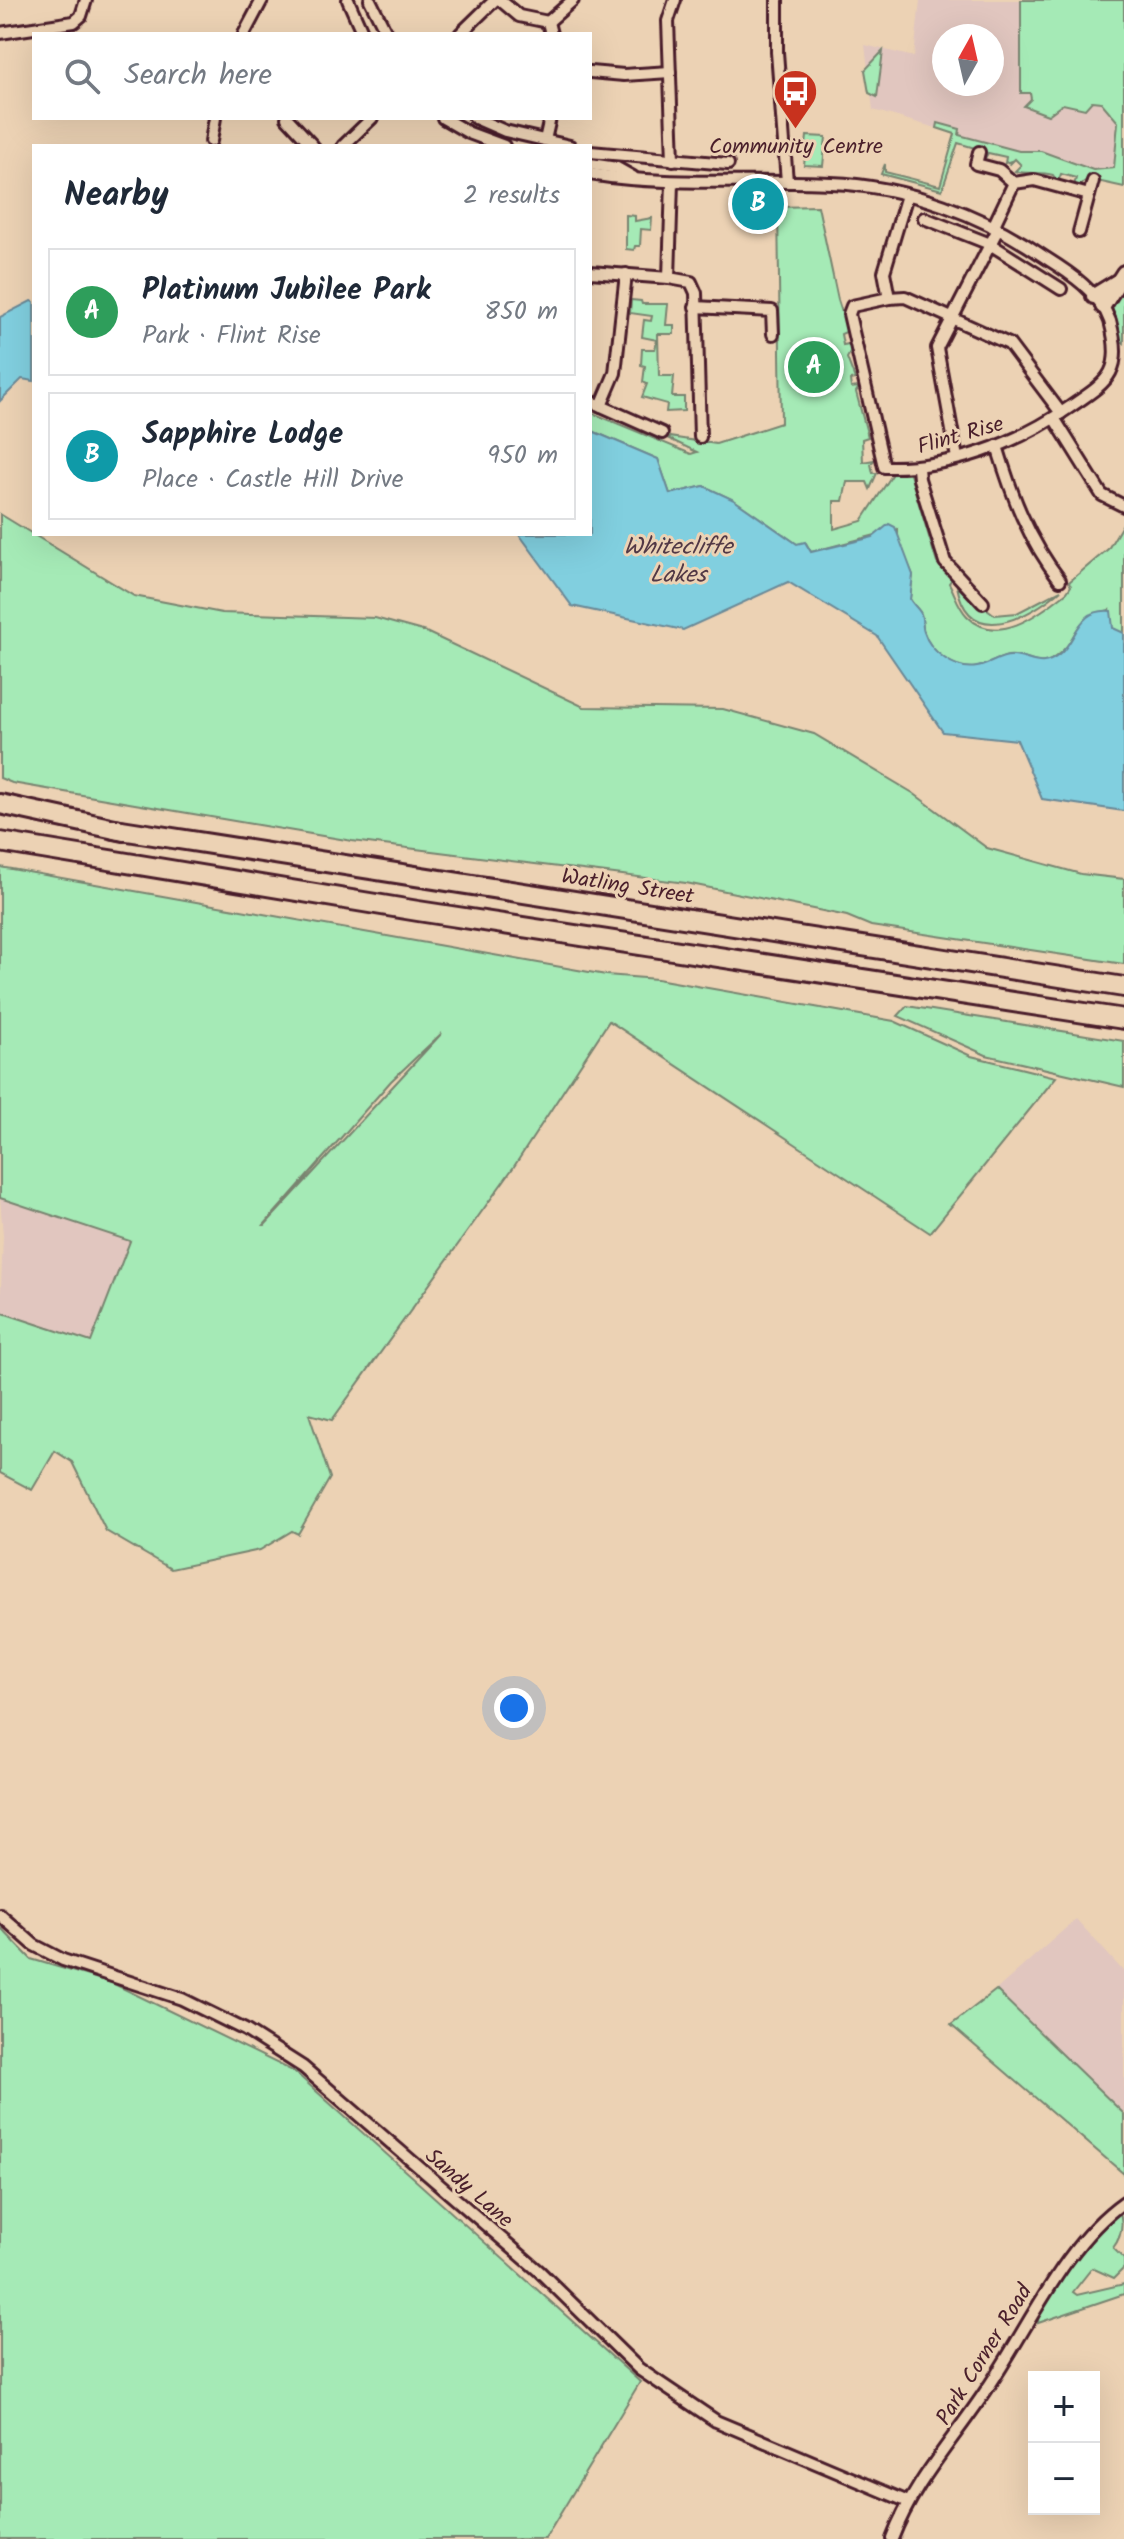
<!DOCTYPE html>
<html lang="en">
<head>
<meta charset="utf-8">
<style>
	body { margin:0; font-family:Kalam,sans-serif; background:#f6f6f7; color:#1f2937 }
	.controls { position:absolute; right:24px; bottom:24px; display:grid; overflow:hidden; border-radius:0px; box-shadow:0 8px 32px #0002 }
	.controls button { width:72px; height:72px; display:grid; place-items:center; padding:0; border:0; border-bottom:2px solid #e0e1e3; background:#fff; color:#1f2937; font:40px sans-serif }
	.compass { position:absolute; left:932px; top:24px; width:72px; height:72px; border-radius:50%; background:#fff; box-shadow:0 8px 32px #0002; rotate:8deg }
	.you { position:absolute; left:514px; top:1708px; width:28px; height:28px; margin:-20px; border:6px solid #fff; border-radius:50%; background:#1a73e8; box-shadow:0 0 0 12px #1a73e833 }
	.badge { display:grid; place-items:center; width:52px; height:52px; border-radius:50%; background:#c8321e; color:#fff; font-size:26px; font-weight:700 }
	.pin { position:absolute; translate:-50% -50%; border:4px solid #fff; box-shadow:0 2px 8px #0006 }
	.list { margin:0; padding:0; list-style:none }
	h2 { display:flex; justify-content:space-between; align-items:center; height:104px; margin:0; padding:0 32px; font-size:34px }
	h2 small { font-size:26px; font-weight:400; color:#747a83 }
	.list li { display:grid; grid-template-columns:52px 1fr auto; gap:24px; align-items:center; box-sizing:border-box; height:128px; margin:0 16px 16px; padding:0 16px; border:2px solid #e0e1e3; border-radius:0px }
	.list b { display:block; font-size:30px; white-space:nowrap }
	.list p { margin:0; font-size:26px; white-space:nowrap; color:#747a83 }
	.list em { font-size:26px; font-style:normal; color:#747a83 }
	.icon { flex:none; width:44px; height:44px; fill:none; stroke:currentColor; stroke-width:2; stroke-linecap:round; stroke-linejoin:round }
	.map { position:relative; flex:none; width:1124px; height:2539px; overflow:hidden }
	.search { position:absolute; background:#fff; box-shadow:0 8px 32px #0002; left:32px; top:32px; width:560px; height:88px; display:flex; align-items:center; gap:20px; box-sizing:border-box; padding:0 28px; border-radius:0px; color:#747a83; font-size:30px }
	.panel { position:absolute; background:#fff; box-shadow:0 8px 32px #0002; left:32px; top:144px; width:560px; height:392px; border-radius:0px }
	.map>svg:first-child { display:block }
	.built { fill:#e1c6bf; fill-rule:evenodd }
	.green { fill:#a5eab6; stroke:#788470; stroke-width:2; fill-rule:evenodd }
	.water { fill:#81cfdf; stroke:#6b8997; stroke-width:2 }
	.lines { fill:none; stroke-linecap:round; stroke-linejoin:round }
	.street-casing { stroke:#4a1f2b; stroke-width:16 }
	.secondary-casing { stroke:#4a1f2b; stroke-width:20 }
	.highway-casing { stroke:#4a1f2b; stroke-width:24 }
	.street { stroke:#ecd2b4; stroke-width:10 }
	.secondary { stroke:#ecd2b4; stroke-width:14 }
	.highway { stroke:#ecd2b4; stroke-width:18 }
	.labels { text-anchor:middle; stroke-width:6; stroke-linejoin:round; paint-order:stroke }
	.poi-label { font-size:22px; fill:#4a1f2b; stroke:#ecd2b4 }
	.street-label { font-size:22px; fill:#4a1f2b; stroke:#ecd2b4 }
	.water-label { font-size:24px; font-style:italic; fill:#523946; stroke:#ecd2b4 }
</style>
</head>
<body>
<div class="map">
<svg width="1124" height="2539" viewBox="0 0 1124 2539">
	<rect width="100%" height="100%" fill="#ecd2b4"/>
	<filter id="ink" filterUnits="userSpaceOnUse"><feTurbulence type="fractalNoise" baseFrequency=".0125" numOctaves="2"/><feDisplacementMap in="SourceGraphic" scale="16" xChannelSelector="R" yChannelSelector="G"/><feConvolveMatrix kernelMatrix="1 2 1 2 8 2 1 2 1" color-interpolation-filters="sRGB"/></filter>
	<g filter="url(#ink)">
		<g class="built">
			<path d="M920 0H1124V187L956 141 957 134 873 110 865 45 914 57ZM944 36H992V84H944Z"/>
			<polygon points="0,1198 130,1240 91,1343 0,1312 3,1236"/>
			<polygon points="1076,1919 1124,1972 1124,2114 996,1990"/>
		</g>
		<g class="green">
			<path d="M1021 0H1124V187L1088 179 1077 187 1074 186 1076 178 1061 174 1058 182 1053 175C1040 171 1027 175 1015 171L1021 165 1015 159 1009 165 1011 161 1005 163 1006 157 988 153 984 160 985 151 958 143 942 190 881 174 885 164V172L940 186 955 134 937 128 938 123 960 129 959 135 1019 151H1041L1093 170 1114 168 1118 122 1101 102 1092 101 1085 109 1063 104 1048 115 1024 106 1031 99 1030 93H1021Z"/>
			<polygon points="883,51 877,97 869,93 865,70"/>
			<polygon points="807,136 826,137 823,166 804,165"/>
			<path d="M818 206 838 300 848 331 841 334 843 345 849 344 851 351 847 358 855 379 850 380 851 388 859 387 856 392 868 437 862 439 863 462 874 460 871 464 873 473H877L870 489 867 482H847L843 501H834V529L862 521 894 472 909 471 937 563 952 579 949 583C955 594 958 607 967 616 998 648 1040 613 1067 592L1071 586 1069 582 1108 549 1124 522V674L1078 697 1109 610C1068 620 1081 639 1055 657 1037 671 1026 653 1008 656 996 658 985 668 972 668 952 668 930 651 924 633 922 627 923 620 921 614 919 609 913 605 910 599L913 575 898 541V529L811 552 806 543 797 544 734 500 704 486 670 494 658 459 590 430V412L691 454 697 452 663 436 716 444 781 423 778 207Z"/>
			<polygon points="626,215 635,216 635,221 652,218 651,230 641,229 640,246 635,246 634,250 626,249"/>
			<polygon points="1124,283 1124,343 1119,339 1112,306"/>
			<polygon points="631,300 641,301 642,304 668,304 666,325 674,325 674,334 658,334 659,376 674,376 672,397 684,397 684,411 666,412 667,404 642,397 647,384 643,382 645,366 641,365 642,349 655,349 657,340 642,337 644,320 651,321 652,316 630,313"/>
			<polygon points="0,514 134,596 222,613 375,618 426,632 584,707 723,709 814,734 913,793 987,848 1081,874 1124,879 1124,964 871,926 847,916 686,883 352,841 12,783 0,778"/>
			<path d="M957 586 979 608 983 606 995 615 1017 613 1061 590C1030 617 969 650 957 586Z"/>
			<path d="M0 867 606 975 657 979 894 1021 971 1056 1056 1077 930 1233 609 1021 513 1168 332 1420 309 1414 330 1478 298 1534 292 1531 260 1550 171 1569 106 1531 72 1462 55 1451 32 1490 0 1473V1312L91 1342 130 1241 0 1198ZM442 1033 265 1225H264L391 1081Z"/>
			<polygon points="907,1006 1124,1041 1124,1087 986,1055 898,1016"/>
			<polygon points="0,1927 31,1959 112,1983 295,2072 640,2382 545,2539 0,2539"/>
			<polygon points="996,1990 1124,2114 1124,2174 951,2025"/>
			<path d="M1119 2209C1124 2223 1122 2236 1113 2248L1124 2259V2268L1114 2278 1092 2268 1073 2292 1077 2295 1124 2284V2294L1038 2323C1037 2293 1096 2228 1119 2209Z"/>
		</g>
		<g class="water">
			<polygon points="31,301 34,302 34,381 22,379 0,401 0,317"/>
			<path d="M590 430 658 459 670 494 704 486 734 500 797 544 805 542 811 552 873 537 889 524 895 527 913 575 910 599C913 605 919 609 921 614 923 620 922 627 924 632 930 652 956 671 977 667 989 665 1001 655 1012 656 1031 657 1040 670 1059 655 1078 639 1077 608 1111 611L1113 628 1124 633V811L1042 799 1017 740 943 732 877 636 788 582 683 630 572 606 519 534H590Z"/>
		</g>
		<g class="lines">
			<defs>
				<g id="street">
					<polyline points="348,0 363,34"/>
					<polyline points="370,0 387,34"/>
					<polyline points="500,0 519,16 548,22 551,34"/>
					<polyline points="777,0 777,52 787,182"/>
					<polyline points="548,22 573,0"/>
					<polyline points="0,33 74,22 81,16 86,0"/>
					<polyline points="244,34 262,0"/>
					<polyline points="460,34 495,0"/>
					<polyline points="590,72 624,75 670,72"/>
					<polyline points="287,118 313,146"/>
					<polyline points="443,118 469,133 504,146"/>
					<polyline points="475,118 505,131 570,146"/>
					<polyline points="545,140 550,118"/>
					<polyline points="211,141 215,118"/>
					<polyline points="343,146 372,118"/>
					<polyline points="590,152 728,164"/>
					<polyline points="979,152 976,164 999,170 1014,183 1034,180 1089,195"/>
					<polyline points="673,160 668,21 675,0"/>
					<polyline points="590,164 617,168 633,177"/>
					<path d="M590 174C669 187 751 179 831 183 907 186 984 215 1046 258 1070 273 1100 293 1110 321 1124 373 1108 381 1070 407 1017 444 950 469 884 467L849 314 852 306 889 298"/>
					<polyline points="672,182 669,278 691,282 696,293 700,437"/>
					<polyline points="907,195 884,272 889,298 905,297 1009,344 1061,413"/>
					<polyline points="924,218 990,244 1061,289"/>
					<polyline points="993,227 1014,183"/>
					<polyline points="1079,232 1093,181"/>
					<polyline points="590,272 669,278"/>
					<polyline points="695,307 772,311 773,334"/>
					<polyline points="590,401 662,433"/>
					<polyline points="601,406 615,373 626,274"/>
					<polyline points="1054,418 1102,495 1124,506"/>
					<path d="M997 446C1012 496 1028 539 1060 580"/>
					<polyline points="957,458 937,348 998,229"/>
					<polyline points="918,468 919,479 945,562 983,603"/>
					<polyline points="0,1915 34,1945 63,1960 182,1999 245,2030 303,2067 539,2271 639,2369 716,2421 906,2501"/>
					<path d="M892 2539C913 2483 954 2439 987 2389 1028 2329 1064 2244 1124 2202"/>
				</g>
				<g id="secondary">
					<polyline points="1094,296 1117,282"/>
					<polyline points="1103,306 1124,273"/>
				</g>
				<g id="highway">
					<polyline points="0,804 124,831"/>
					<polyline points="115,829 1124,987"/>
					<polyline points="0,842 418,911 1124,1019"/>
				</g>
			</defs>
			<use href="#street" class="street-casing"/>
			<use href="#secondary" class="secondary-casing"/>
			<use href="#highway" class="highway-casing"/>
			<use href="#street" class="street"/>
			<use href="#secondary" class="secondary"/>
			<use href="#highway" class="highway"/>
		</g>
	</g>
	<defs>
		<symbol id="bus-pin" viewBox="-11 -11 22 30"><path d="M0 17L-7.5 6A9.5 9.5 0 1 1 7.5 6Z" fill="#c8321e" stroke="#ecd2b4"/><path d="M-5-6H5V4H4V6H2V4H-2V6H-4V4H-5ZM-3.5-4V0h7V-4ZM-3.5 1.2v1.5H-2V1.2ZM2 1.2v1.5H3.5V1.2Z" fill="#fff"/></symbol>
	</defs>
	<g fill-rule="evenodd">
		<use href="#bus-pin" x="770" y="66" width="51" height="69"/>
	</g>
	<g class="labels">
		<g class="poi-label">
			<text x="796" y="153">Community Centre</text>
		</g>
		<g class="street-label">
			<text transform="translate(960 434) rotate(-16)" y="8">Flint Rise</text>
			<text transform="translate(628 885) rotate(9)" y="8">Watling Street</text>
			<text transform="translate(470 2187) rotate(41)" y="8">Sandy Lane</text>
			<text transform="translate(983 2354) rotate(-58)" y="8">Park Corner Road</text>
		</g>
		<g class="water-label">
			<text x="678" y="554">Whitecliffe<tspan x="678" dy="28">Lakes</tspan></text>
		</g>
	</g>
</svg>
<div class="controls">
<button>+</button>
<button>−</button>
</div>
<svg class="compass" viewBox="-18 -18 36 36"><path d="M0-13l5 13h-10z" fill="#e53935"/><path d="M0 13l5-13h-10z" fill="#747a83"/></svg>
<div class="you"></div>
<div class="pin badge" style="left:814px;top:367px;background:#2e9e5b">A</div>
<div class="pin badge" style="left:758px;top:204px;background:#0f9aa8">B</div>
<div class="search"><svg class="icon" aria-label="search" viewBox="0 0 24 24"><circle cx="10" cy="10" r="6"/><path d="M15 15l6 6"/></svg>Search here</div>
<section class="panel">
<h2>Nearby<small>2 results</small></h2>
<ul class="list">
<li><span class="badge" style="background:#2e9e5b">A</span><div><b>Platinum Jubilee Park</b><p>Park · Flint Rise</p></div><em>850 m</em></li>
<li><span class="badge" style="background:#0f9aa8">B</span><div><b>Sapphire Lodge</b><p>Place · Castle Hill Drive</p></div><em>950 m</em></li>
</ul>
</section>
</div>
</body>
</html>
